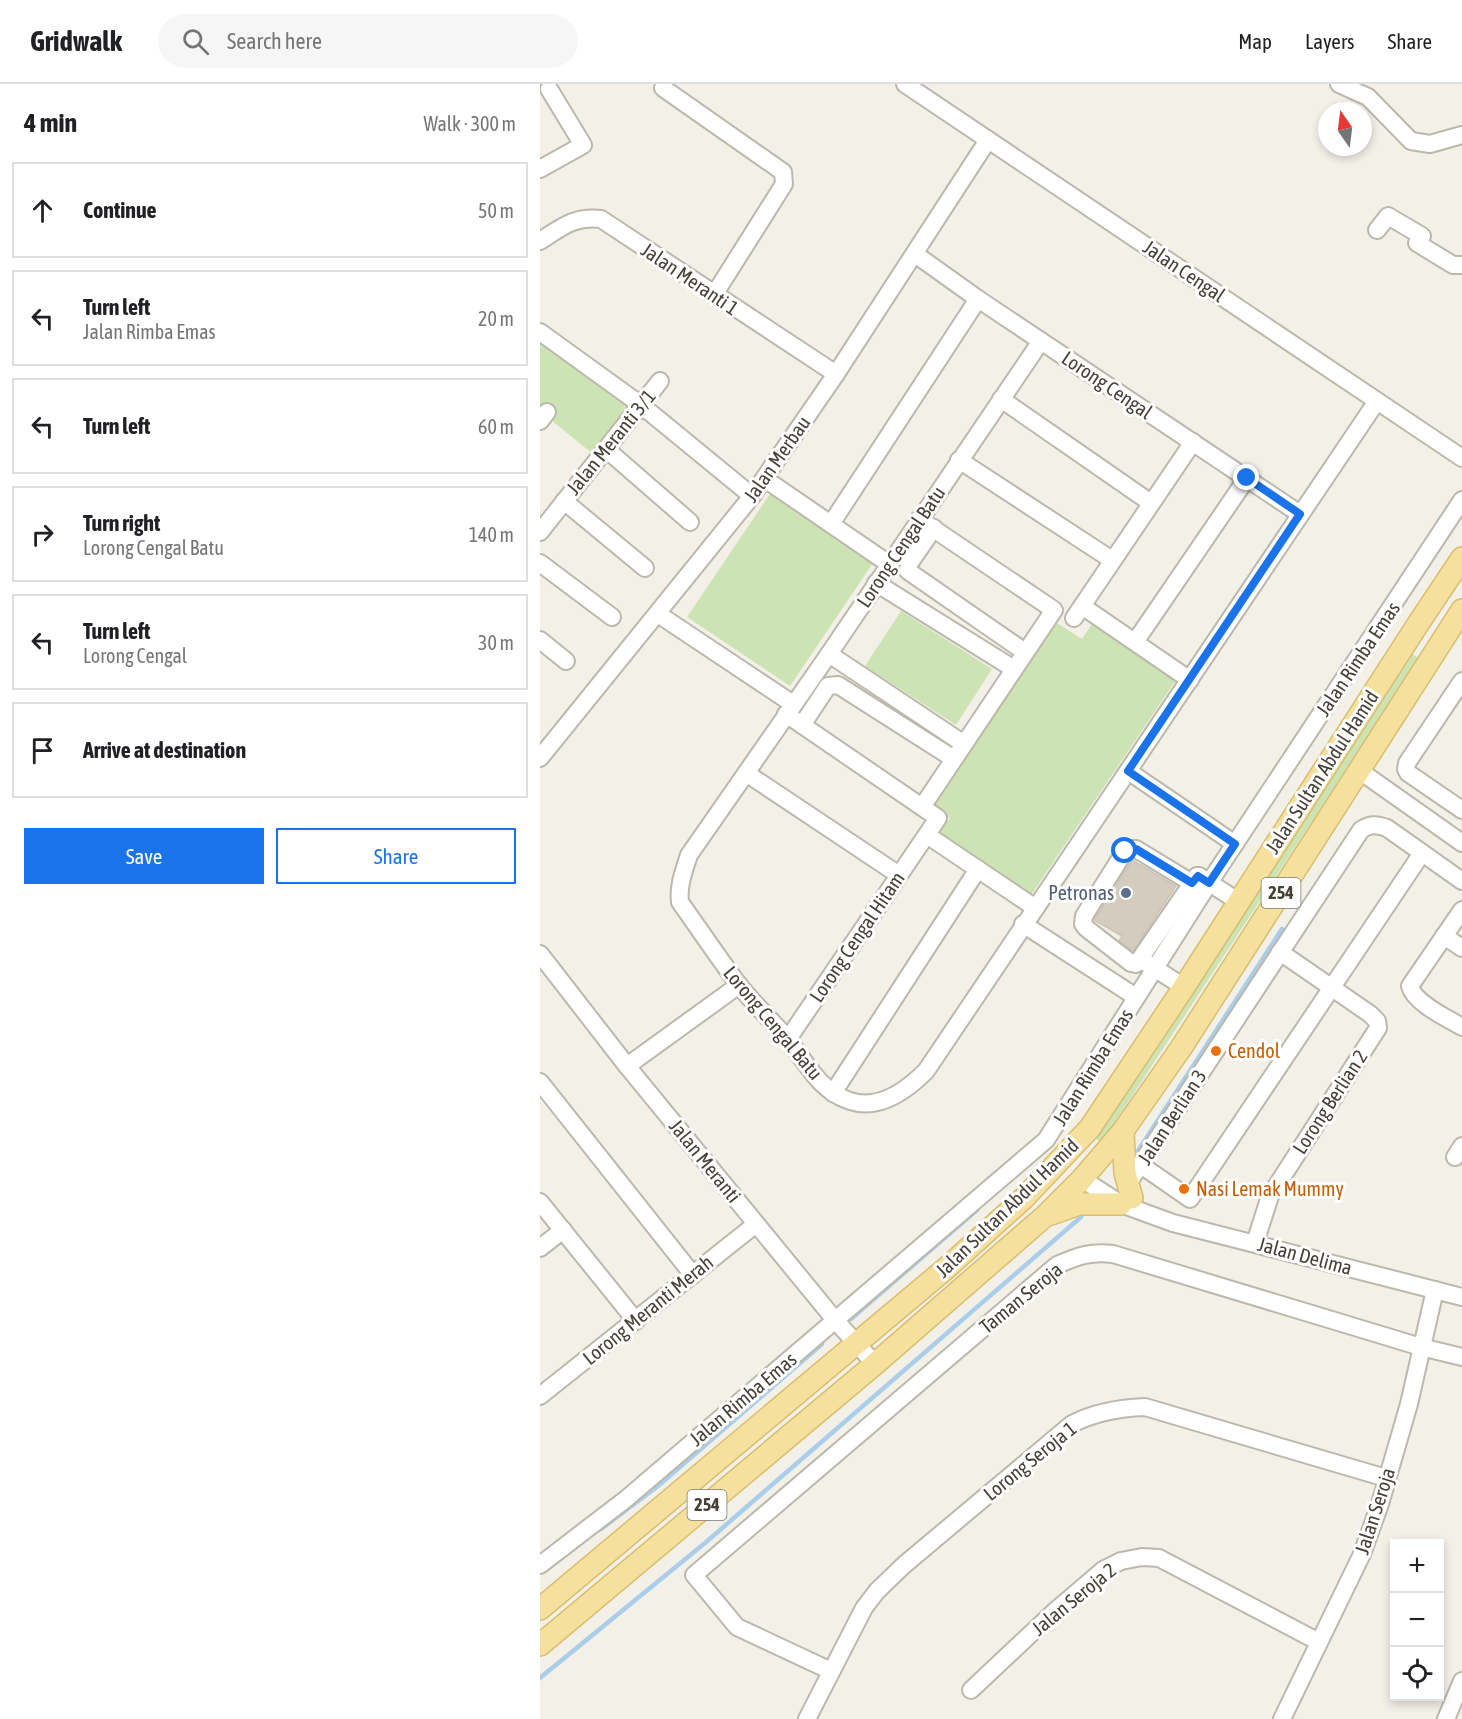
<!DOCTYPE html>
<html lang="en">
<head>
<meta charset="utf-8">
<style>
	body { margin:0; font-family:"Asap Condensed",sans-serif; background:#f6f6f6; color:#202124 }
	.controls { position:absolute; right:18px; bottom:18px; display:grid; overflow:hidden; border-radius:0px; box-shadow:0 3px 9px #0003 }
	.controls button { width:54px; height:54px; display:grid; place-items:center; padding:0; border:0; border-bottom:2px solid #e0e0e0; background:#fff; color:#202124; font:30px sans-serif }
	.compass { position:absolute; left:778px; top:18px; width:54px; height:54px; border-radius:50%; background:#fff; box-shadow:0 3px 9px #0003; rotate:346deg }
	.stop { position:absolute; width:18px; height:18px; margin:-14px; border:4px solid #1a73e8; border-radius:50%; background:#fff }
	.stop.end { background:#1a73e8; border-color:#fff; box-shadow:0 2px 6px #0008 }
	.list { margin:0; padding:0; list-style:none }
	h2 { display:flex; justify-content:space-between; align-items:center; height:78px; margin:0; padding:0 24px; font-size:26px }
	h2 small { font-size:20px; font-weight:400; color:#757577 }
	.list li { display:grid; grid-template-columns:39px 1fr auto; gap:18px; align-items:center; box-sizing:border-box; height:96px; margin:0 12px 12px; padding:0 12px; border:2px solid #e0e0e0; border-radius:0px }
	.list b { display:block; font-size:22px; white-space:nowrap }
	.list p { margin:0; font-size:20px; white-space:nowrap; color:#757577 }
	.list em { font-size:20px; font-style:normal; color:#757577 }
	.actions { display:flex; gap:12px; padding:18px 24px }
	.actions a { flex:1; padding:14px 0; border:2px solid #1a73e8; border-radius:0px; text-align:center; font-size:21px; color:#1a73e8 }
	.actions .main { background:#1a73e8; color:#fff }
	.icon { flex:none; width:33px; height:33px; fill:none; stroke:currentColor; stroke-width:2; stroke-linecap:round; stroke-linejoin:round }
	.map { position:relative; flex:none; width:922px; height:1635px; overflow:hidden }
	header { display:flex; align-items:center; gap:36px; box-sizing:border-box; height:84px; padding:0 30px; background:#fff; border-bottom:2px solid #e0e0e0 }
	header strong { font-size:28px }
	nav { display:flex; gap:33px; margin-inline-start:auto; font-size:21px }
	.search { width:420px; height:54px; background:#f6f6f6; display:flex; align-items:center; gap:15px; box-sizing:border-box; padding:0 21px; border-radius:33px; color:#757577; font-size:22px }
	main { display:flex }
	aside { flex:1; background:#fff }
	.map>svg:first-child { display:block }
	.green { fill:#cce3b4 }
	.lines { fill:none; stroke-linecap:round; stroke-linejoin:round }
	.stream { stroke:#aacdea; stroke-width:4.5 }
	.building { fill:#d3ccbf; stroke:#cdc4b2; stroke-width:1.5 }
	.minor-casing { stroke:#bdb8ac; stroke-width:20 }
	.major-casing { stroke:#d9be6f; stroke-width:24 }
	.minor { stroke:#fff; stroke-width:16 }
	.major { stroke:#f5e09e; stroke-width:21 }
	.route { stroke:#1a73e8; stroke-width:8 }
	.service-dot { fill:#5c6f8a; stroke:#fff; stroke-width:2 }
	.food-dot { fill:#e8710a; stroke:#fff; stroke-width:2 }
	.labels { text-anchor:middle; stroke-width:6; stroke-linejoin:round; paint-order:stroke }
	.shield { fill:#fff; stroke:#7d7a73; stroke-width:1.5 }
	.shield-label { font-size:18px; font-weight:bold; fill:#454137 }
	.street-label { font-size:20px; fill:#454137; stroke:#fff }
	.service-label { font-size:20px; fill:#4e5e75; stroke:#fff; text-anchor:end }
	.food-label { font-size:20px; fill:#c56008; stroke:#fff; text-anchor:start }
</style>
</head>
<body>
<header>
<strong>Gridwalk</strong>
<div class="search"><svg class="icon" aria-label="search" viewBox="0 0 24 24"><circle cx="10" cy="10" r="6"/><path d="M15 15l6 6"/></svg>Search here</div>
<nav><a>Map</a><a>Layers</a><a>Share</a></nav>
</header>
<main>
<aside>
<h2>4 min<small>Walk · 300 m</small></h2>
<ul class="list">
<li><svg class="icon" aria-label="ahead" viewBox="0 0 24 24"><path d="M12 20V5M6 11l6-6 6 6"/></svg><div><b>Continue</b></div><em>50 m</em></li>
<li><svg class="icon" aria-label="left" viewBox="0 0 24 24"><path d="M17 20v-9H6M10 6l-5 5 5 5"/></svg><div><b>Turn left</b><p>Jalan Rimba Emas</p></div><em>20 m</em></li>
<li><svg class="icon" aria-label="left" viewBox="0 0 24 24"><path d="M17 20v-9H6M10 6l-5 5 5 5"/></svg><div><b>Turn left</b></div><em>60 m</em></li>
<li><svg class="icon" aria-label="right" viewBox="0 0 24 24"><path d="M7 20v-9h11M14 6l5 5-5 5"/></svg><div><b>Turn right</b><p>Lorong Cengal Batu</p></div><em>140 m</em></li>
<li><svg class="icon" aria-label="left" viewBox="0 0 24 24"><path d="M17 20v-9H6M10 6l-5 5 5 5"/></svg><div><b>Turn left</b><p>Lorong Cengal</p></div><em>30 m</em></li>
<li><svg class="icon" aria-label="arrive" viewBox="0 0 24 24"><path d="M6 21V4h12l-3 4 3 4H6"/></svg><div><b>Arrive at destination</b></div></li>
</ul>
<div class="actions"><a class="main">Save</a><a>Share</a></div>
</aside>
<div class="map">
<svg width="922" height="1635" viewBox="0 0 922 1635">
	<rect width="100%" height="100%" fill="#f3f0e8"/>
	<g class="green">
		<polygon points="0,255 92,322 53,370 0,327"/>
		<polygon points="232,407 335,476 250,602 147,533"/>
		<polygon points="361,527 452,585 416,641 325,582"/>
		<polygon points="554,537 638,593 491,811 399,750 410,734 393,722 517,539 542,555"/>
		<polygon points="872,570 879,574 562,1058 554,1054"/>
	</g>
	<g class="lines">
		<g class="stream">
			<polyline points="594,1073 742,845"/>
			<polyline points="311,1235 437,1126"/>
			<polyline points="61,1445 118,1402 282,1260"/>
			<polyline points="0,1594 165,1459 541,1133"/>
		</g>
	</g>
	<polygon class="building" points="592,776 636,802 593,867 579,857 582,852 554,836"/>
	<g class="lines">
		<defs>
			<g id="minor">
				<polyline points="365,0 922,374"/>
				<polyline points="799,0 828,13 871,57 890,60 922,51"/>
				<polyline points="123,4 243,88 244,100 174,211"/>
				<polyline points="0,85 43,61 9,5"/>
				<polyline points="837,146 848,132 882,152 877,159 913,181 922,181"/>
				<path d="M0 157C22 143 34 132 61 135L296 290"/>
				<polyline points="375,170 438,215 760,430"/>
				<polyline points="0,248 101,321 212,412"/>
				<path d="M501 257 289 570 149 771C144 787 138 801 140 818 159 845 178 873 198 900 213 919 231 936 247 954 266 978 279 1007 310 1017 340 1027 367 1006 386 987L837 317"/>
				<polyline points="461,315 611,419"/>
				<polyline points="0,337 7,328"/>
				<polyline points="66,365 150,438"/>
				<polyline points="419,376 572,476"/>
				<polyline points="225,395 349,480"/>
				<polyline points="24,417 105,484"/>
				<polyline points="379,435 514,526 382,723"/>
				<polyline points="291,440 438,215"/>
				<polyline points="394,444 369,480 368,487 485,568"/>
				<polyline points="0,448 120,297"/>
				<polyline points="0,479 72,533"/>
				<polyline points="336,499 474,585"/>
				<polyline points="542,522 650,596"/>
				<polyline points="118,530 253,620"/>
				<polyline points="534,534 653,358"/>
				<polyline points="0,556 26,577"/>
				<polyline points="595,558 707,394"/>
				<polyline points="289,570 424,660"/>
				<polyline points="922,597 867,679 866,685 868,689 922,726"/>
				<polyline points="246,630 398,734 248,955"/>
				<polyline points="262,641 288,602 298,601 414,675"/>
				<polyline points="0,674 212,412 296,290 448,56"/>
				<polyline points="588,687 695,760"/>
				<polyline points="820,687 922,759"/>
				<polyline points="206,689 359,791"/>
				<polyline points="387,751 494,823"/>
				<path d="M922 826 870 902C874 919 907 934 922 943"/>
				<polyline points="483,840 596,913"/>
				<polyline points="904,852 922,864"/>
				<polyline points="0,870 87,982 295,1236 335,1280"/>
				<polyline points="600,875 596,880 591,879 546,844 543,840 544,832 585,767 590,765 596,765 652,799"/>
				<polyline points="644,903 600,875 657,792 659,792 699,818"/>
				<polyline points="87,982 199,901"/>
				<polyline points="0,998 153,1191"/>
				<polyline points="293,1009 438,785"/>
				<polyline points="915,1073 922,1062"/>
				<polyline points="601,1081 650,1115 882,769"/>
				<polyline points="542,1095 581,1120 633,1139 922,1213"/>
				<path d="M587 1101 821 746C830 740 836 740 847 744L922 797"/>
				<polyline points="0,1118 96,1237"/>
				<polyline points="715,1159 730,1112 838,944 837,937 830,930 740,868"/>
				<polyline points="0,1164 23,1146"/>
				<polyline points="0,1312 216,1140"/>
				<polyline points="0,1481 86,1415 506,1056 669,799 922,416"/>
				<path d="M291 1587 197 1543 154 1491 517 1181C538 1172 551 1167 573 1170L881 1263 922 1273"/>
				<polyline points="431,1606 515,1527 563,1486 581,1477 602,1473 619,1474 779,1558"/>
				<path d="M267 1635 324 1524 337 1507 364 1481 532 1340C555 1328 579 1324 605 1323L846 1394"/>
				<polyline points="742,1635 822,1470 840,1420 869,1320 895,1206"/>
				<polyline points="906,1635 922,1597"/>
			</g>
			<g id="major">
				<polyline points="583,1047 585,1089 592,1114"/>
				<polyline points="511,1130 539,1120 581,1120"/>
				<polyline points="0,1525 410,1181 484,1114 550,1044 644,903 878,540 922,474"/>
				<polyline points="0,1561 335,1280 505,1132 542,1095 583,1047 641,964 922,526"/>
			</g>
		</defs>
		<use href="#minor" class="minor-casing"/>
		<use href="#major" class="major-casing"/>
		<use href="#minor" class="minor"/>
		<use href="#major" class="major"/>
	</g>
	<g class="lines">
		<polyline class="route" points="585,767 590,765 596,765 652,799 658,792 669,799 695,760 588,687 760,430 707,394"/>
	</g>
	<circle class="service-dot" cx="586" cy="809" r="6"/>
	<g class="food-dot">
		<circle cx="676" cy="967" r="6"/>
		<circle cx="644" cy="1105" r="6"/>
	</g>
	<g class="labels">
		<g class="shield">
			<rect x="721.5" y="794" width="39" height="30" rx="4.5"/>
			<rect x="147.5" y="1406" width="39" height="30" rx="4.5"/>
		</g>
		<g class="shield-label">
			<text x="741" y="815">254</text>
			<text x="167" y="1427">254</text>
		</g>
		<g class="street-label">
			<text transform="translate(644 187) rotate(34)" y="7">Jalan Cengal</text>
			<text transform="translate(150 195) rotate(34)" y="7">Jalan Meranti 1</text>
			<text transform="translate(567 301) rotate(34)" y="7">Lorong Cengal</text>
			<text transform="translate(71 358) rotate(-51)" y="7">Jalan Meranti 3/1</text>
			<text transform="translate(237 375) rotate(-55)" y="7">Jalan Merbau</text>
			<text transform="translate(361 463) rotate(-56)" y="7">Lorong Cengal Batu</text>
			<text transform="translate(818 575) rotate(-56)" y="7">Jalan Rimba Emas</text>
			<text transform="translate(782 688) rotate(-57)" y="7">Jalan Sultan Abdul Hamid</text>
			<text transform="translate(317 853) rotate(-56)" y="7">Lorong Cengal Hitam</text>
			<text transform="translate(233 939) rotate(50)" y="7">Lorong Cengal Batu</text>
			<text transform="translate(553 983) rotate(-58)" y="7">Jalan Rimba Emas</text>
			<text transform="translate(790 1018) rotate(-57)" y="7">Lorong Berlian 2</text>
			<text transform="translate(632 1033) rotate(-57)" y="7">Jalan Berlian 3</text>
			<text transform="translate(165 1077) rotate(51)" y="7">Jalan Meranti</text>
			<text transform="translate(467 1124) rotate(-44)" y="7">Jalan Sultan Abdul Hamid</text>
			<text transform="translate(765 1172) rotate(15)" y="7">Jalan Delima</text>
			<text transform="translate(481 1214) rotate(-39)" y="7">Taman Seroja</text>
			<text transform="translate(108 1226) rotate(-39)" y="7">Lorong Meranti Merah</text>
			<text transform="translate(203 1315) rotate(-40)" y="7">Jalan Rimba Emas</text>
			<text transform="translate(490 1377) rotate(-39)" y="7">Lorong Seroja 1</text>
			<text transform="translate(835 1427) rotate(-72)" y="7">Jalan Seroja</text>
			<text transform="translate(534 1515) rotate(-39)" y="7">Jalan Seroja 2</text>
		</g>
		<g class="service-label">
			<text x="574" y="816">Petronas</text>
		</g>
		<g class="food-label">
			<text x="688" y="974">Cendol</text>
			<text x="656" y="1112">Nasi Lemak Mummy</text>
		</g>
	</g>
</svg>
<div class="controls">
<button>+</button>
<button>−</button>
<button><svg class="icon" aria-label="locate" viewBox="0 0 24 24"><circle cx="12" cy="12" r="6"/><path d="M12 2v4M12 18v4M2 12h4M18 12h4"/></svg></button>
</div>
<svg class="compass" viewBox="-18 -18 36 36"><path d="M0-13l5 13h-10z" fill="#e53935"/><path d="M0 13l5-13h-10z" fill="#757577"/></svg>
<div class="stop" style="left:585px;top:767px"></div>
<div class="stop end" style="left:707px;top:394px"></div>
</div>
</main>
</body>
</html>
